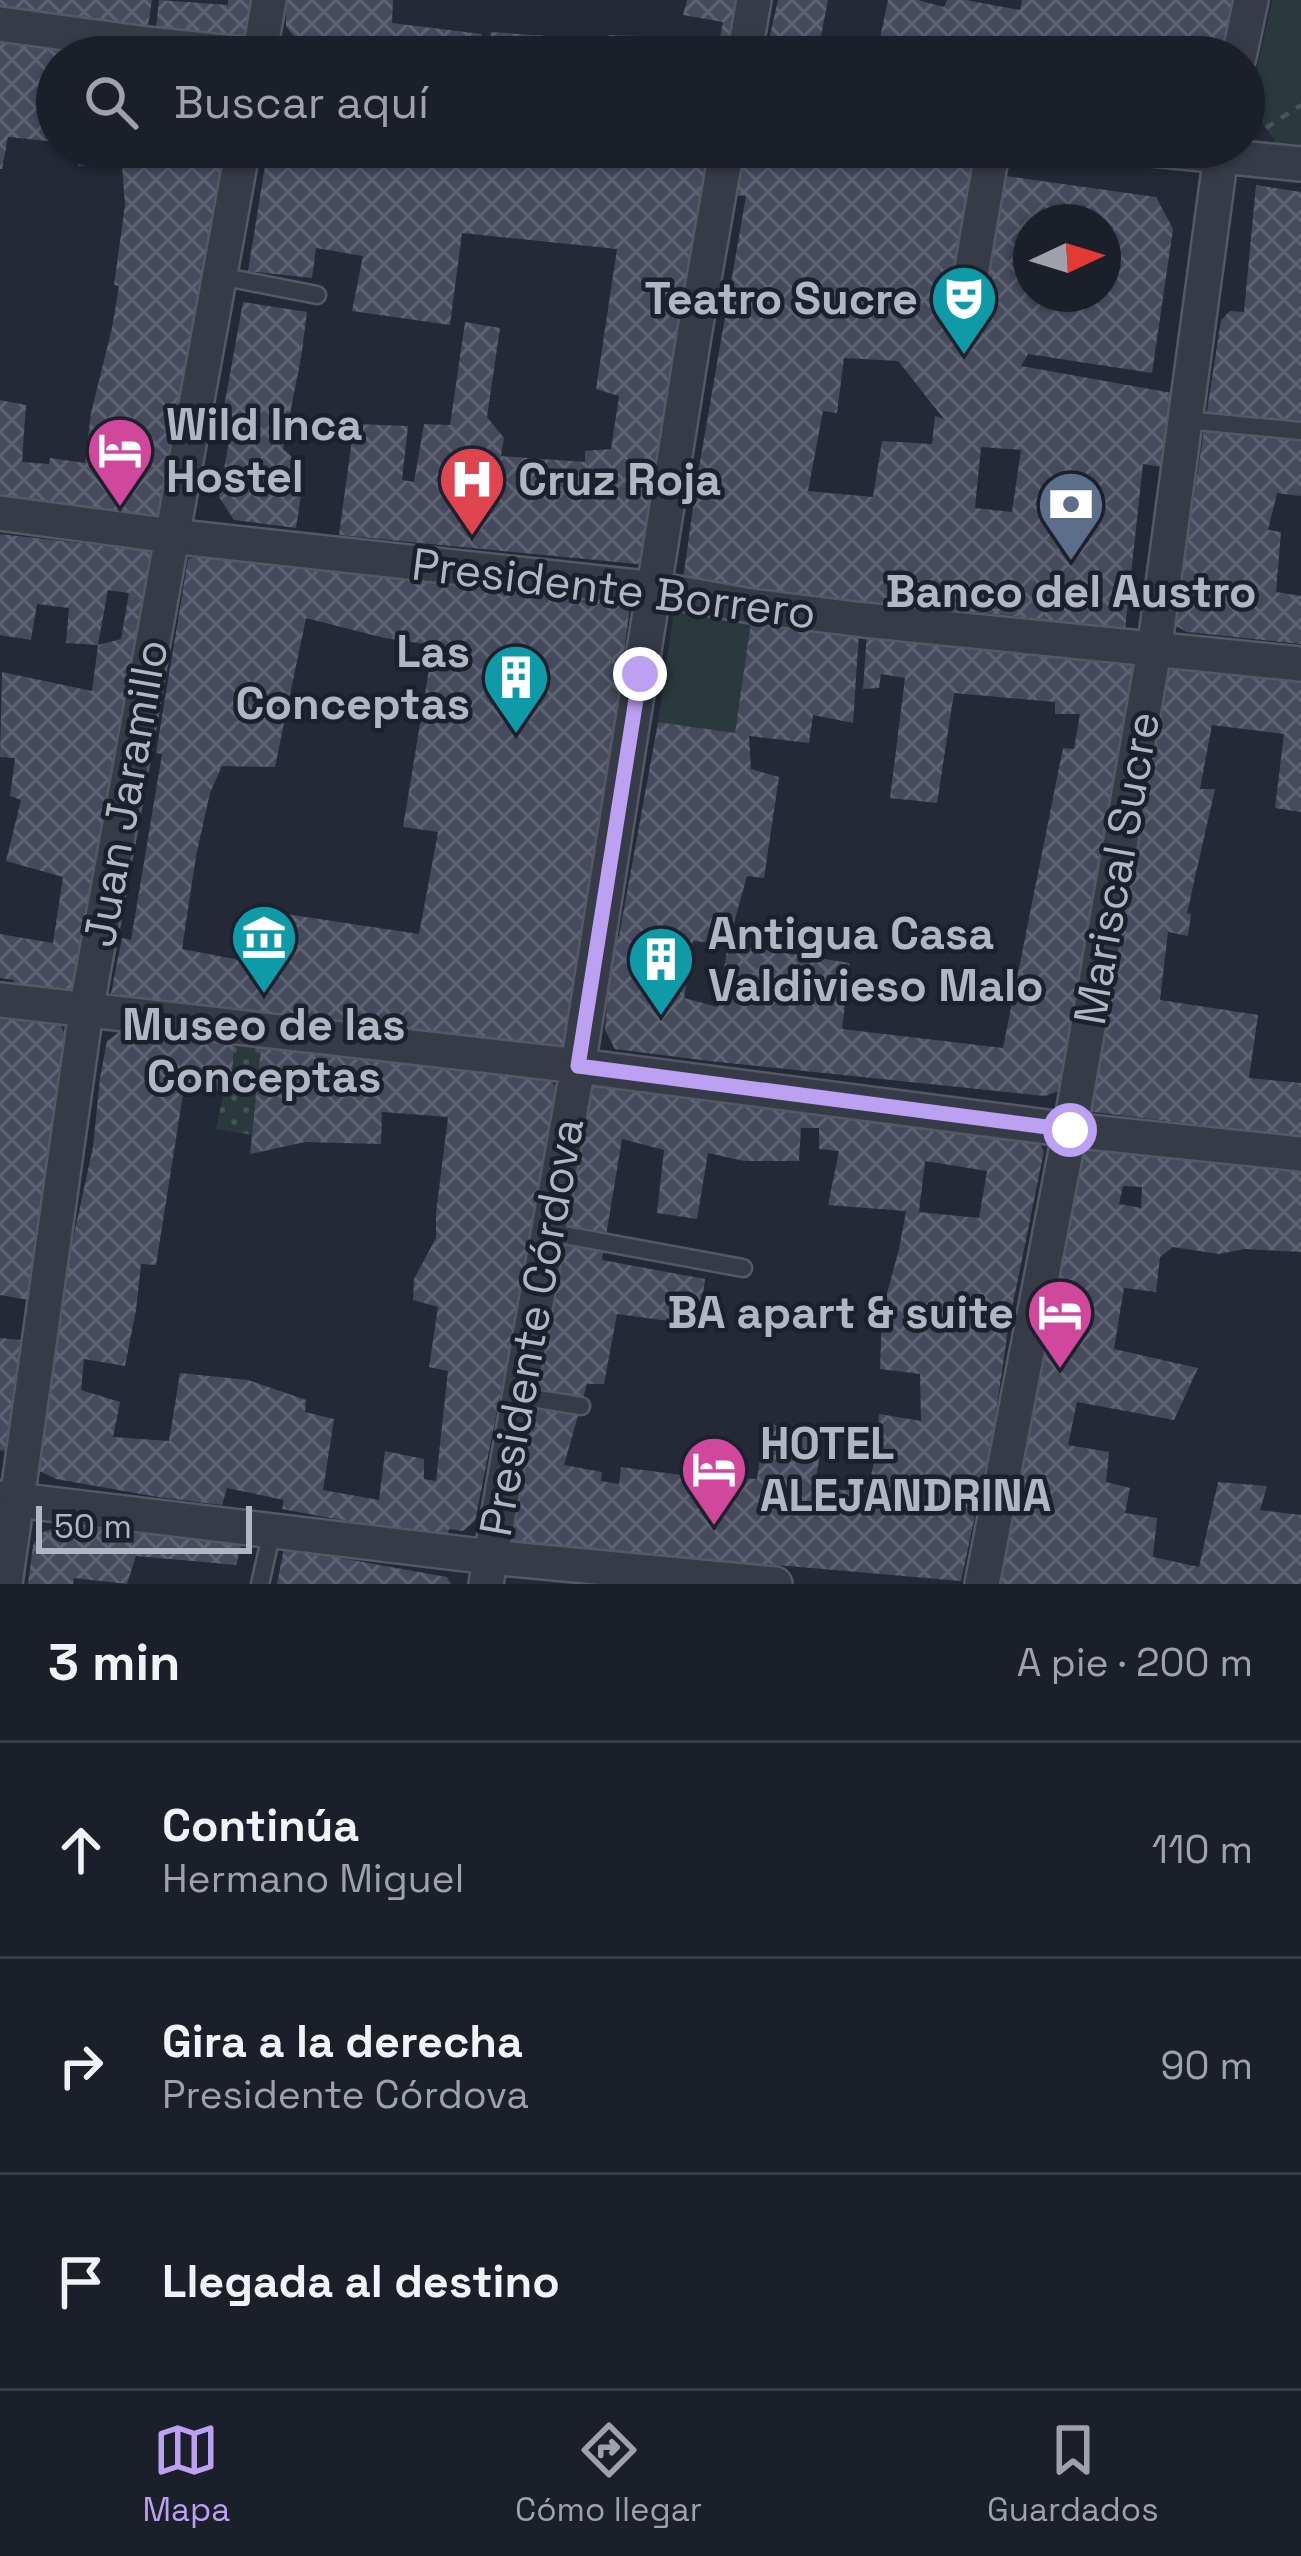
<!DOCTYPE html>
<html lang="es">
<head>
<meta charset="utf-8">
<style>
	body { margin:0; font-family:"Space Grotesk",sans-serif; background:#272c35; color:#f1f3f6 }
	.compass { position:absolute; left:1013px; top:204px; width:108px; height:108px; border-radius:50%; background:#1a1f29; box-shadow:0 3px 9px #0004; rotate:86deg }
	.scale { position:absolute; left:36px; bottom:30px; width:216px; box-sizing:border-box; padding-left:12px; border:6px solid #b1b6c4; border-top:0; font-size:33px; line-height:42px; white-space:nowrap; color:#b1b6c4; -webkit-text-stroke:9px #1c202d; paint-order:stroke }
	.stop { position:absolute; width:36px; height:36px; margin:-27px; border:9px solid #bca0f2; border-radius:50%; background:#fff }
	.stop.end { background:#bca0f2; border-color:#fff; box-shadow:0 3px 12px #0008 }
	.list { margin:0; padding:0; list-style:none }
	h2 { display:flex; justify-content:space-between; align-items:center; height:156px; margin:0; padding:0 48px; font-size:51px }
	h2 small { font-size:39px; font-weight:400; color:#9fa2a8 }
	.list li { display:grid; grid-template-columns:78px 1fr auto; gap:36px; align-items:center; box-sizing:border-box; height:216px; padding:0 48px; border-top:3px solid #383d46 }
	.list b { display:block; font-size:45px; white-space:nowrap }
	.list p { margin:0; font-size:39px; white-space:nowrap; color:#9fa2a8 }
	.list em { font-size:39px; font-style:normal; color:#9fa2a8 }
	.icon { flex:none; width:66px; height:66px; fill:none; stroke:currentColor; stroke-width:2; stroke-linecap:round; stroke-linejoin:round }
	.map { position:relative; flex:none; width:1301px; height:1584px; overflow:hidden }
	.search { position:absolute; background:#1a1f29; box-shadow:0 3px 9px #0004; left:36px; right:36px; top:36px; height:132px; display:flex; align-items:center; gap:30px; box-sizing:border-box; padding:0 42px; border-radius:66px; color:#9fa2a8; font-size:45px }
	.sheet { height:804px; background:#1a1f29 }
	nav { display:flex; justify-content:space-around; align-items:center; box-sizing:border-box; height:168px; border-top:3px solid #383d46; background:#1a1f29; font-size:33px; color:#9fa2a8 }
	nav a { display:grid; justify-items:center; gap:6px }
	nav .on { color:#bca0f2 }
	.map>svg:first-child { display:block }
	.green { fill:#29393c }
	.garden { fill:url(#garden-dots) }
	.building { fill:url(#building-cross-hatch); fill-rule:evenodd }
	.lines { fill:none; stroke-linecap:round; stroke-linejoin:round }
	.lane-casing { stroke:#545966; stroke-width:21 }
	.street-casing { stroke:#545966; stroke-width:38 }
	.path { stroke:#47545a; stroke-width:4.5; stroke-dasharray:9 9; stroke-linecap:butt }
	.lane { stroke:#373b48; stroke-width:16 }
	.street { stroke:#373b48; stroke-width:33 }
	.route { stroke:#bca0f2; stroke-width:15 }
	.labels { text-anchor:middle; stroke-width:9; stroke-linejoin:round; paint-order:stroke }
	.poi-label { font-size:45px; font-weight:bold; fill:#b1b6c4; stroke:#1c202d; text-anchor:start }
	.street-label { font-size:45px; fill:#b1b6c4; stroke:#1c202d }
</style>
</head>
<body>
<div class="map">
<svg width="1301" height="1584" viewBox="0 0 1301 1584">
	<defs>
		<pattern id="garden-dots" width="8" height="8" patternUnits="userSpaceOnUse" patternTransform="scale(3)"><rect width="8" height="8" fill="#29393c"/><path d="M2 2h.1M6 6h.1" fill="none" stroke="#465357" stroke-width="1.8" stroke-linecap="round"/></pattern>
		<pattern id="building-cross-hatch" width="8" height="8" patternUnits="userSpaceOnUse" patternTransform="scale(3)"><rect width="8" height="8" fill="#454b5c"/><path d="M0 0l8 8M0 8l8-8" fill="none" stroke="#5d6372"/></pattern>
	</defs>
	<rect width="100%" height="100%" fill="#232937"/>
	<g class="green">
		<polygon points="1272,0 1301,0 1301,153 1282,151 1249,104"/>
		<polygon points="674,610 751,621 735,733 658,722"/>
	</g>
	<polygon class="garden" points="234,1045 261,1047 252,1135 216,1129 224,1091 231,1092"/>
	<g class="building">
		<polygon points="0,0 152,0 147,33 0,11"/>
		<polygon points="159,0 228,5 228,0 262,0 253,42 156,28"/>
		<polygon points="286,0 393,0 392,23 482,34 478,57 381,57 298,42 286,26"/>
		<polygon points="687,0 746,0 734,57 716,57 723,22 683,15"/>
		<polygon points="778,0 828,0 817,57 765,57"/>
		<polygon points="888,0 918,0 944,7 947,0 966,0 1020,10 1022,0 1233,0 1225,57 876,57"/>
		<polygon points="491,32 608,40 609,35 640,36 658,50 686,54 686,57 488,57"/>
		<polygon points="0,41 86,49 144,57 57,57 57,142 8,137 2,169 0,169"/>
		<polygon points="80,147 228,147 160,519 0,500 0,400 26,405 22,462 49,464 50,458 85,463 91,413 112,328 119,286 114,285 125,205 122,166 78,166"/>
		<path d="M268 147H714V154L799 156V147H887L978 162 954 316 978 297 999 175 1156 197 1173 229 1152 373 1028 354 1021 366 1172 393 1162 467 1143 464 1125 630 1006 615 855 601 683 579 697 479 746 196 710 193 649 556 637 564 339 535 354 424 408 426 402 480 414 482 424 424 450 425 465 322 500 328 487 417 504 438 501 456 585 462V451L611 449 619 396 596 389 617 249 462 233 450 325 352 311 363 256 316 248 312 278 248 271ZM1031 222H1103V294H1031ZM844 358 898 361 944 419 935 416 932 444 882 441 873 497 808 491 823 411 837 413ZM981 447 1021 450 1012 512 975 508Z"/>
		<polygon points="1256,185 1301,192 1301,496 1277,493 1268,530 1281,532 1276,592 1301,596 1301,644 1187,632 1174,625 1221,320 1230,311 1244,312"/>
		<polygon points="243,302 307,312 301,358 283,449 305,468 296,528 234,520 219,497 229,441 218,440"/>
		<path d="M0 534 158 552 81 993 13 987 14 980 0 978V934L53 943 63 877 6 861 21 800 10 796 15 758 0 757 2 672 92 691 98 645 66 643 69 608 37 604 31 640 0 635ZM108 590 129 593 121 639 98 645Z"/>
		<path d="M204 555 491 586 630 606 598 857 566 1055 240 1016 111 993 122 938 131 940 162 754 156 753 188 559ZM306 618 384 638 433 645 403 827 438 832 419 934 259 910 250 962 182 949 196 856 210 793 222 766 275 767Z"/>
		<path d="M751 621 859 633 853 723 813 715 809 743 749 736 751 769 779 777 764 878 747 876 728 944 850 963 842 1029 1003 1048 1063 748 1074 749 1080 714H1055V702L954 693 937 803 890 798 905 678 881 674 879 688 863 689 867 633 1135 666 1064 1089 1045 1096 709 1061 615 1049 605 1030 608 994 602 993 612 937 619 936 658 722 735 733ZM693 941 728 944 718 1007 684 998Z"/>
		<polygon points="1176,664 1301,678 1301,812 1275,808 1284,734 1212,725 1200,789 1215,789 1187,913 1191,914 1188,936 1168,932 1160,1000 1258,1015 1249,1078 1301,1083 1301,1137 1085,1111 1164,675"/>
		<polygon points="0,1015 61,1025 70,1048 29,1300 0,1295"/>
		<polygon points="122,1030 234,1045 231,1092 184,1088 156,1265 141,1264 136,1310 125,1366 84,1359 81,1390 120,1402 113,1437 169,1441 180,1373 248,1380 306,1400 305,1412 334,1419 323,1490 379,1500 385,1451 424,1459 424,1479 436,1481 448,1371 429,1367 438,1307 413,1300 414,1279 436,1238 436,1213 448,1117 382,1112 381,1144 305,1142 250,1154 261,1047 447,1066 552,1082 558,1090 536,1217 475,1521 463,1531 449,1529 447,1537 412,1533 282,1509 284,1500 227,1488 222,1505 158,1497 56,1479 33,1468 69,1257 93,1147 100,1078 107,1041"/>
		<path d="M592 1083 1035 1137 1044 1151 1009 1323 994 1426 961 1581 512 1542 541 1375 559 1254ZM801 1128H819V1149L839 1151 828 1205 906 1211 899 1249 882 1312 880 1369 920 1374 921 1421 879 1414 876 1454 871 1475 878 1489 814 1491 823 1434 765 1423 757 1479 689 1476 621 1467 619 1484 601 1481 602 1472 564 1465 587 1384H604L617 1314 699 1325 705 1279 602 1260 622 1139 664 1150 657 1213 697 1219 708 1153 744 1161H799ZM925 1161 987 1171 979 1218 919 1212Z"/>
		<path d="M1079 1141 1301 1167V1252L1245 1249 1219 1254 1173 1247 1160 1257 1156 1292 1124 1288 1114 1349 1198 1368 1174 1420 1077 1402 1068 1445 1109 1452 1106 1482 1130 1488 1125 1513 1157 1518 1153 1557 1199 1567 1218 1482 1267 1486 1260 1510 1301 1515V1584H993ZM1123 1186 1142 1187 1141 1208 1119 1204Z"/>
		<polygon points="0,1338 21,1340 5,1451 0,1450"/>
		<polygon points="140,1522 244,1534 236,1565 136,1556 127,1584 74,1578 73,1584 28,1584 33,1545 41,1533 62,1525 139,1533"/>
		<polygon points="284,1548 447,1577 451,1584 277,1584"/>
	</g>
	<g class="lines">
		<defs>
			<g id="lane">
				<polyline points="220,276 317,295"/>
				<polyline points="1185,420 1301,431"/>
				<polyline points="548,1232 743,1268"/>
				<polyline points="519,1396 581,1406"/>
				<polyline points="260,1584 272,1531"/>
			</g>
			<g id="street">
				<polyline points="0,24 147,44 271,57"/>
				<polyline points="259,57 269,0"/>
				<polyline points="744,57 754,0"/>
				<polyline points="1239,57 1251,0"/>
				<polyline points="1132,147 1301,164"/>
				<polyline points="969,286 993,147"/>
				<polyline points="0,513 171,536 655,589 751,606 864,620 1301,664"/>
				<polyline points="0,1000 578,1066 1070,1130 1301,1154"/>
				<polyline points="0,1498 490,1557 775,1584"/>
				<polyline points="5,1584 86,1011 243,147"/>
				<polyline points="486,1584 578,1066 694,336 727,147"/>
				<polyline points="982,1584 1070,1130 1154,651 1222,147"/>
			</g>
		</defs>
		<use href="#lane" class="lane-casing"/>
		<use href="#street" class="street-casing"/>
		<polyline class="path" points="1266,128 1301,105"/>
		<use href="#lane" class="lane"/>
		<use href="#street" class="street"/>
	</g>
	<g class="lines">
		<polyline class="route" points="640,674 578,1066 1070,1130"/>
	</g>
	<defs>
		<symbol id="theatre-pin" viewBox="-11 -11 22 30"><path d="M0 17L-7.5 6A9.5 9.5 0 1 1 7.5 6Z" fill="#0f9aa8" stroke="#1c202d"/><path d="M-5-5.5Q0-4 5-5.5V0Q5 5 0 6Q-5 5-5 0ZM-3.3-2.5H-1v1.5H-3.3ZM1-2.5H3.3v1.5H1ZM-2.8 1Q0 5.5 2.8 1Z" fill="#fff"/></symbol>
		<symbol id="hotel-pin" viewBox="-11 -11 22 30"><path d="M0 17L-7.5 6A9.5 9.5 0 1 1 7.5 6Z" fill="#d1479c" stroke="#1c202d"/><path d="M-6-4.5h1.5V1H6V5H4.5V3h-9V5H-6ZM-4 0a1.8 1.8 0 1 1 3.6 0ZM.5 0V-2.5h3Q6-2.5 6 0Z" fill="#fff"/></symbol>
		<symbol id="hospital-pin" viewBox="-11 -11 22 30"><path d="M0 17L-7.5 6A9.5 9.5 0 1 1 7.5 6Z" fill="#e0444e" stroke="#1c202d"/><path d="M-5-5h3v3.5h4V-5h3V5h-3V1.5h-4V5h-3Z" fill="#fff"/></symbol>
		<symbol id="bank-pin" viewBox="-11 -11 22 30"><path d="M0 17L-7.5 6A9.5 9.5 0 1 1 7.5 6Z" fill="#5c6f8a" stroke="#1c202d"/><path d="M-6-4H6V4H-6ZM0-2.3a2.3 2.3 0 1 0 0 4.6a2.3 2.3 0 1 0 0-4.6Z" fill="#fff"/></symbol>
		<symbol id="building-pin" viewBox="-11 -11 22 30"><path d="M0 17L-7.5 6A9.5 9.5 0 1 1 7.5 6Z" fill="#0f9aa8" stroke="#1c202d"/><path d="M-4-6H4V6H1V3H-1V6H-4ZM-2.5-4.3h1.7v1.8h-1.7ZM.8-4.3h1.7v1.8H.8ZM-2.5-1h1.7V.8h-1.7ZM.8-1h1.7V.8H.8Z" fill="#fff"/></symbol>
		<symbol id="museum-pin" viewBox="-11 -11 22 30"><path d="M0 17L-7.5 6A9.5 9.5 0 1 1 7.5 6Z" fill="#0f9aa8" stroke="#1c202d"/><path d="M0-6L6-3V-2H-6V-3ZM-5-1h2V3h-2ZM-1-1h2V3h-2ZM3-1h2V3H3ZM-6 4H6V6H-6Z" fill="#fff"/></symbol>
	</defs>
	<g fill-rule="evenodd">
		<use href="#theatre-pin" x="926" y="260" width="76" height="104"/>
		<use href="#hotel-pin" x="82" y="412" width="76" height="104"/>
		<use href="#hospital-pin" x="434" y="441" width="76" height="104"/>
		<use href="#bank-pin" x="1033" y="466" width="76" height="104"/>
		<use href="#building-pin" x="478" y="639" width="76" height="104"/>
		<use href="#museum-pin" x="226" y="899" width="76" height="104"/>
		<use href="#building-pin" x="623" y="921" width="76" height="104"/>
		<use href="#hotel-pin" x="1022" y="1274" width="76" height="104"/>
		<use href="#hotel-pin" x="676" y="1431" width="76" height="104"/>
	</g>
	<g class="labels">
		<g class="poi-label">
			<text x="918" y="314" text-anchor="end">Teatro Sucre</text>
			<text x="166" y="440">Wild Inca<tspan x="166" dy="52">Hostel</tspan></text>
			<text x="518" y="495">Cruz Roja</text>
			<text x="1071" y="607" text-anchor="middle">Banco del Austro</text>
			<text x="470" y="667" text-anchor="end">Las<tspan x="470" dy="52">Conceptas</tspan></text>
			<text x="708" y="949">Antigua Casa<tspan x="708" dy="52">Valdivieso Malo</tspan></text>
			<text x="264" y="1040" text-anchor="middle">Museo de las<tspan x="264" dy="52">Conceptas</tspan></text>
			<text x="1014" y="1328" text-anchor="end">BA apart &amp; suite</text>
			<text x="760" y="1459">HOTEL<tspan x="760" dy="52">ALEJANDRINA</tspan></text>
		</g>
		<g class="street-label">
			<text transform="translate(614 588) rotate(7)" y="16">Presidente Borrero</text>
			<text transform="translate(125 793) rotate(-80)" y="16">Juan Jaramillo</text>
			<text transform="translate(1116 868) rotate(-80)" y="16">Mariscal Sucre</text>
			<text transform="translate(531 1327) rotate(-80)" y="16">Presidente Córdova</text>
		</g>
	</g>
</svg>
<svg class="compass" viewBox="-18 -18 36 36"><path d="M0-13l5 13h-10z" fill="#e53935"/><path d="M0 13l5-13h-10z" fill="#9fa2a8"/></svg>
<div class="scale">50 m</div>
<div class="stop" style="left:1070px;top:1130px"></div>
<div class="stop end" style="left:640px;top:674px"></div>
<div class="search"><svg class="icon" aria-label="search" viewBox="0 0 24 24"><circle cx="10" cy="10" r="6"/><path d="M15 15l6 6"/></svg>Buscar aquí</div>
</div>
<section class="sheet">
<h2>3 min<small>A pie · 200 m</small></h2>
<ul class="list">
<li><svg class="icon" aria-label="ahead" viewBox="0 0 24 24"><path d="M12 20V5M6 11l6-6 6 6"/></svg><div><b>Continúa</b><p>Hermano Miguel</p></div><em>110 m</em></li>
<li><svg class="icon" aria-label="right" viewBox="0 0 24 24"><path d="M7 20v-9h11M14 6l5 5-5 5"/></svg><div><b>Gira a la derecha</b><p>Presidente Córdova</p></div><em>90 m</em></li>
<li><svg class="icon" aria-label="arrive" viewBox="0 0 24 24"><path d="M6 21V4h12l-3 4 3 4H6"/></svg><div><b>Llegada al destino</b></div></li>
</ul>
</section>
<nav>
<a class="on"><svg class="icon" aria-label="map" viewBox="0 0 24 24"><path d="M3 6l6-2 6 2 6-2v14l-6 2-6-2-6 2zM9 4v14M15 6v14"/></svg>Mapa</a>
<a><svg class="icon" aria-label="directions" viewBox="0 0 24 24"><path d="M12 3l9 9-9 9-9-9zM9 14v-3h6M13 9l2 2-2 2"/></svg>Cómo llegar</a>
<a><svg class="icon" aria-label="saved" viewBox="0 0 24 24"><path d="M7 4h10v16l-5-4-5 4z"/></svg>Guardados</a>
</nav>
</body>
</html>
